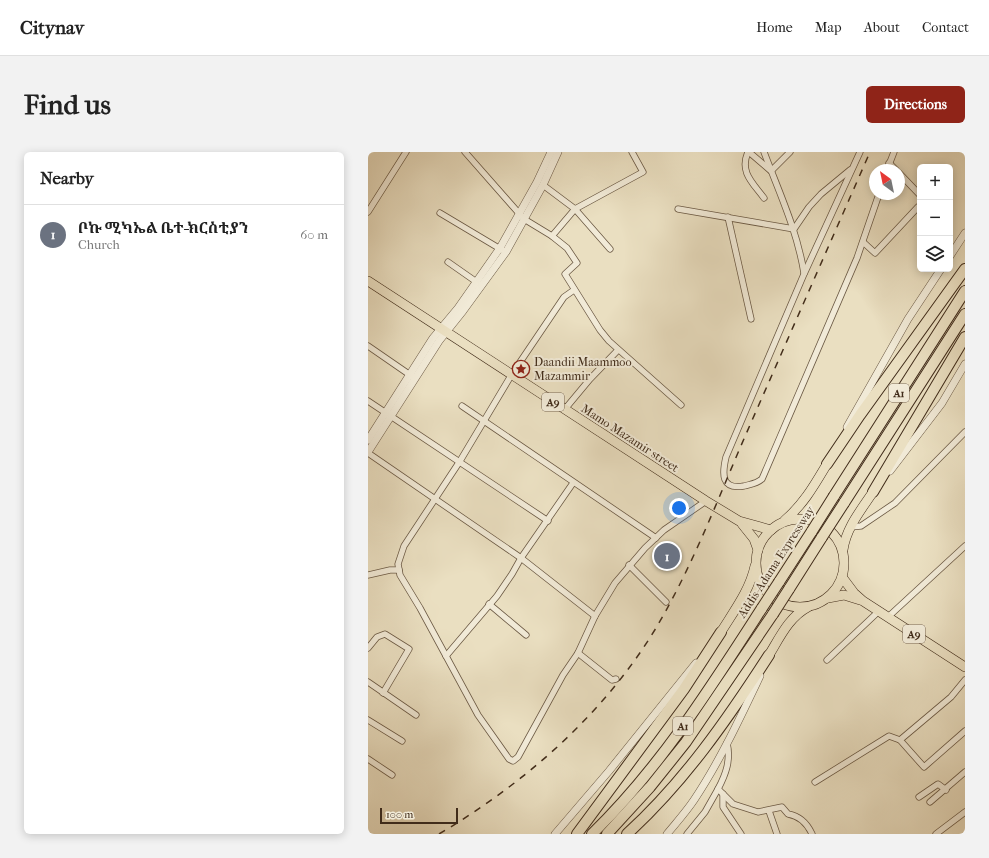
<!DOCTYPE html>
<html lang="en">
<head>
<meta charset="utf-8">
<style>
	body { margin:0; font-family:"IM FELL French Canon","Noto Serif Ethiopic",serif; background:#f2f2f2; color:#222 }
	.controls { position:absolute; right:12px; top:12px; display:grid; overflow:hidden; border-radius:6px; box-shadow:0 2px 10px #0003 }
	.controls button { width:36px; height:36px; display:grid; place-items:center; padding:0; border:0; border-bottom:1px solid #e0e0e0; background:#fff; color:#222; font:20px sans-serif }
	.compass { position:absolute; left:501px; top:12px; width:36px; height:36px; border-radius:50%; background:#fff; box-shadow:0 2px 10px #0003; rotate:327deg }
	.scale { position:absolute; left:12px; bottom:10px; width:78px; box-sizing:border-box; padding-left:4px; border:2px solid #412c1a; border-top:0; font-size:11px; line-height:14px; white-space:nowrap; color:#412c1a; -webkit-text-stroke:3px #f1ead7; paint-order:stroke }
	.you { position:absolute; left:311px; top:356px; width:14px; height:14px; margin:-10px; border:3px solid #fff; border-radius:50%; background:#1a73e8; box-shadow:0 0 0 6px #1a73e833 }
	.badge { display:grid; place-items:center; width:26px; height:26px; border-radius:50%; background:#8f2418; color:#fff; font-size:13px; font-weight:700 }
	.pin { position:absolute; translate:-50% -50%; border:2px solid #fff; box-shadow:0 1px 4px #0006 }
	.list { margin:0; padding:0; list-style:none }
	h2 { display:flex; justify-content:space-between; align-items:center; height:52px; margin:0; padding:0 16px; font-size:17px }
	h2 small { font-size:13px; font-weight:400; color:#767676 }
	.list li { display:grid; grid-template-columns:26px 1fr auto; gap:12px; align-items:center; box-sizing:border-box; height:60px; padding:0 16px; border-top:1px solid #e0e0e0 }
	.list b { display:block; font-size:15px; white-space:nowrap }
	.list p { margin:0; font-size:13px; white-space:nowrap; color:#767676 }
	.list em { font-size:13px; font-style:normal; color:#767676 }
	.icon { flex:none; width:22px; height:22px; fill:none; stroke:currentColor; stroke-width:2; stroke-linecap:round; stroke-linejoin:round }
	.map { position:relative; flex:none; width:597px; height:682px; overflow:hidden; border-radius:6px }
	header { display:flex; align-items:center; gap:24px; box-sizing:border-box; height:56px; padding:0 20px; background:#fff; border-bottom:1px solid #e0e0e0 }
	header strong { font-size:19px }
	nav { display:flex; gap:22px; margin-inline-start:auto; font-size:14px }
	.intro { display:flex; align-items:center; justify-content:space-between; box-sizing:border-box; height:96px; padding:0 24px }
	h1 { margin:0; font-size:28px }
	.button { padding:10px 18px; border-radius:6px; background:#8f2418; color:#fff; font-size:14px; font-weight:700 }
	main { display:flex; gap:24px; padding:0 24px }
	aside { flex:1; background:#fff; border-radius:6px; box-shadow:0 2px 10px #0003 }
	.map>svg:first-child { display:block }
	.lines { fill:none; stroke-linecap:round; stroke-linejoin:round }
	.minor-casing { stroke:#6b5944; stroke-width:7 }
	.tertiary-casing { stroke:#6b5944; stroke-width:8 }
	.primary-casing { stroke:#412c1a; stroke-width:10 }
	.motorway-casing { stroke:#412c1a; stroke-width:12 }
	.minor { stroke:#f1ead7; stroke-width:5.5 }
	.tertiary { stroke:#f1ead7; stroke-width:7 }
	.primary { stroke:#eadfc1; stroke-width:9 }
	.motorway { stroke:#eadfc1; stroke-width:10 }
	.rail { stroke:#412c1a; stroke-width:1.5; stroke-dasharray:7 7; stroke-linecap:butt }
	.motorway-bridge-casing { stroke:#412c1a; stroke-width:12; stroke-linecap:butt }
	.motorway-bridge { stroke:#eadfc1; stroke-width:10 }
	.labels { text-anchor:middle; stroke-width:4; stroke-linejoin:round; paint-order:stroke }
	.shield { fill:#f1ead7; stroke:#766553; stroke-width:1 }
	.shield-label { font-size:11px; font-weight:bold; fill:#412c1a }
	.poi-label { font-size:12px; fill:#412c1a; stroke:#f1ead7; text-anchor:start }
	.street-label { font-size:12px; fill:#412c1a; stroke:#f1ead7 }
</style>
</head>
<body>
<header>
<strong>Citynav</strong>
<nav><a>Home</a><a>Map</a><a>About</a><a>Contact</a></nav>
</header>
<div class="intro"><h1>Find us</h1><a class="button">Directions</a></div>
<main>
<aside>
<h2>Nearby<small></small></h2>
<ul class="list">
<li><span class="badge" style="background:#6b7280">1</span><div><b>ቦኩ ሚካኤል ቤተ-ክርስቲያን</b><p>Church</p></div><em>60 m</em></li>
</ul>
</aside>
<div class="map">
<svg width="597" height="682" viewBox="0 0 597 682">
	<rect width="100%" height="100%" fill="#eadfc1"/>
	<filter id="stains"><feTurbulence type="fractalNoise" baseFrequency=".005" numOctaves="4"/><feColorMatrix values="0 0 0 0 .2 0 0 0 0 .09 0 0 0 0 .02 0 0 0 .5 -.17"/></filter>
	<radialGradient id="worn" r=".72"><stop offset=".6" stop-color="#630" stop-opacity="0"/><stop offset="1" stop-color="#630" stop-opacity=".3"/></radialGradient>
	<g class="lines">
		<defs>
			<g id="minor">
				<polyline points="97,0 156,67 184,84 199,96 209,111 197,122 232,178 241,189 313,253"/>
				<path d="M380 0C371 20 385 31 396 46"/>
				<polyline points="381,0 403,19 422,0"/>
				<path d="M396 0C411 40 429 78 436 121"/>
				<path d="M492 0 436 122 358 305C354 322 353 338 376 334 383 332 388 332 394 327L489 106 511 42"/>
				<polyline points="521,11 528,18"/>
				<polyline points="519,18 526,0"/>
				<polyline points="531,21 552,43"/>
				<polyline points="175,33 207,57 242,97"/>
				<polyline points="310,57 426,77 441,55 453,42 482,18"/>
				<polyline points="0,60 38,0"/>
				<polyline points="72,61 134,98"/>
				<polyline points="360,65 383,167"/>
				<polyline points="184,84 207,57 275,20 264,0"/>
				<polyline points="495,90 507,101 550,55"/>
				<polyline points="80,110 110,131"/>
				<polyline points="206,138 196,145 144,222 92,309 36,394 30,412 32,423 52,456 110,563 141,607 145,609 150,605 195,523 210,501 227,464 247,431 277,396 296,378 338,349"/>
				<polyline points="0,194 45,225"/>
				<polyline points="0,249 180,369"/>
				<polyline points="94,254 288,386"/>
				<polyline points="197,257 222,227 250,198"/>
				<polyline points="0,301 153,406 227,464"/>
				<polyline points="482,375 493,374 527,351 597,280"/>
				<polyline points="261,413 298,450"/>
				<polyline points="0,423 22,418 31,418"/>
				<polyline points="121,452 158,483"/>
				<polyline points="520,465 597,394"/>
				<polyline points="0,496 9,485 17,482 41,497 15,541"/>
				<polyline points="210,501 244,528 248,527"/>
				<polyline points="78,504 129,444 144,422 153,406 205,331"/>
				<polyline points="459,508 511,459"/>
				<polyline points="597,528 583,545 532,588 556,615 597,579"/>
				<polyline points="0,530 48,563"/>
				<polyline points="0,568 34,589"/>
				<path d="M359 591C363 608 358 622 350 637L365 652 390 660 414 655 420 662C432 664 439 671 444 682"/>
				<polyline points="0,607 24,623"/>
				<polyline points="447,630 521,584 532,588"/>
				<polyline points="355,642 355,655 373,682"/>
				<polyline points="551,645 570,632 578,638"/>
				<polyline points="562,650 597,620"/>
				<polyline points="401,659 409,682"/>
				<polyline points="319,682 337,660 350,637"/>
				<polyline points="568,682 597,660"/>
			</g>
			<g id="tertiary">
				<polyline points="582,104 597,81"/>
				<polyline points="479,275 540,167 573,117"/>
				<polyline points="0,288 65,186 90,156 132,96 169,30 183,0"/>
				<polyline points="0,300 71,189 95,159 138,100 175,33 190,0"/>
				<polyline points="522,319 574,251 597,212"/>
				<polyline points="187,682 241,619 328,511"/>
				<path d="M299 682C308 671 318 660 326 648 352 609 372 566 392 524"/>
			</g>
			<g id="primary">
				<polyline points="0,129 338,349 371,369 403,378"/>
				<circle cx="432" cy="411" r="44"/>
				<path d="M417 368C436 352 447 332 459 312"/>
				<polyline points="374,372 386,387 390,398"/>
				<path d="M475 398C478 376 493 358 505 340"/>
				<polyline points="474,425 486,441 495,449 597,515"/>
				<polyline points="460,446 476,443 492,448"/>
				<path d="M353 480C366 459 382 438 387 414"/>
				<path d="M401 503C412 485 421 465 440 455"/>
			</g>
			<g id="motorway">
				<polyline points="459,312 492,263 597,117"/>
				<polyline points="505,340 597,185"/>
				<polyline points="466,344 597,139"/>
				<polyline points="476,351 597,162"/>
				<polyline points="411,430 444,379"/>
				<polyline points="421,437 454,385"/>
				<polyline points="209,682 316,537 353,480"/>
				<path d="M224 682C292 616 343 535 394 456"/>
				<polyline points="239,682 282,635 318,590 405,462"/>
				<path d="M259 682C316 630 359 568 401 503"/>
			</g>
		</defs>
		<use href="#minor" class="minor-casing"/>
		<use href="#tertiary" class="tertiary-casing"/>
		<use href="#primary" class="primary-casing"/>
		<use href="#motorway" class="motorway-casing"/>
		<use href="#minor" class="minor"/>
		<use href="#tertiary" class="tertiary"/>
		<use href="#primary" class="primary"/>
		<use href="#motorway" class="motorway"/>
		<path class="rail" d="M71 682C157 631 236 562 288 476 326 412 352 341 382 273 422 182 462 91 502 0"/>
		<defs>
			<g id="motorway-bridge">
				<polyline points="444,379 466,344"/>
				<polyline points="454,385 476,351"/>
				<polyline points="394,456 411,430"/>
				<polyline points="405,462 421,437"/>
			</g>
		</defs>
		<use href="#motorway-bridge" class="motorway-bridge-casing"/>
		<use href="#motorway-bridge" class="motorway-bridge"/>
	</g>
	<defs>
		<symbol id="sight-ring" viewBox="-11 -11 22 22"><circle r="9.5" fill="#f1ead7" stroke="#8f2418" stroke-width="1.5"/><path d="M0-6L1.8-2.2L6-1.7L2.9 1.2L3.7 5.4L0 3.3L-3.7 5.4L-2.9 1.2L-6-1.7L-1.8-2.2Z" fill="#8f2418"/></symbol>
	</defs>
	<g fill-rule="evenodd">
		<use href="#sight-ring" x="143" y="207" width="20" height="20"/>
	</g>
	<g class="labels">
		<g class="shield">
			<rect x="521" y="232" width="20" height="18" rx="3"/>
			<rect x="174" y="241" width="22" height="18" rx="3"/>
			<rect x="535" y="473" width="22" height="18" rx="3"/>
			<rect x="305" y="565" width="20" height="18" rx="3"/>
		</g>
		<g class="shield-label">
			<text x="531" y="245">A1</text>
			<text x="185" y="254">A9</text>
			<text x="546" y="486">A9</text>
			<text x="315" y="578">A1</text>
		</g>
		<g class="poi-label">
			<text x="166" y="214">Daandii Maammoo<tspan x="166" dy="14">Mazammir</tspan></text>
		</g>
		<g class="street-label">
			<text transform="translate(262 286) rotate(33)" y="4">Mamo Mazamir street</text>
			<text transform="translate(408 410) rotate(-57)" y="4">Addis-Adama Expressway</text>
		</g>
	</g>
	<rect width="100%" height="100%" filter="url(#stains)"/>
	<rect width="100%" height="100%" fill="url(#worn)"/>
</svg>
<div class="controls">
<button>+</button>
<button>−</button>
<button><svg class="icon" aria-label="layers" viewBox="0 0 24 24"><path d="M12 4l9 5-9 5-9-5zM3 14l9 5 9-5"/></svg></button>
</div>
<svg class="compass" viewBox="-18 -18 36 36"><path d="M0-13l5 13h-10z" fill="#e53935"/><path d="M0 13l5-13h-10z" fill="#767676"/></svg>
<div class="scale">100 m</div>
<div class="you"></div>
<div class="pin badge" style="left:299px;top:404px;background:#6b7280">1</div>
</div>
</main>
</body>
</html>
